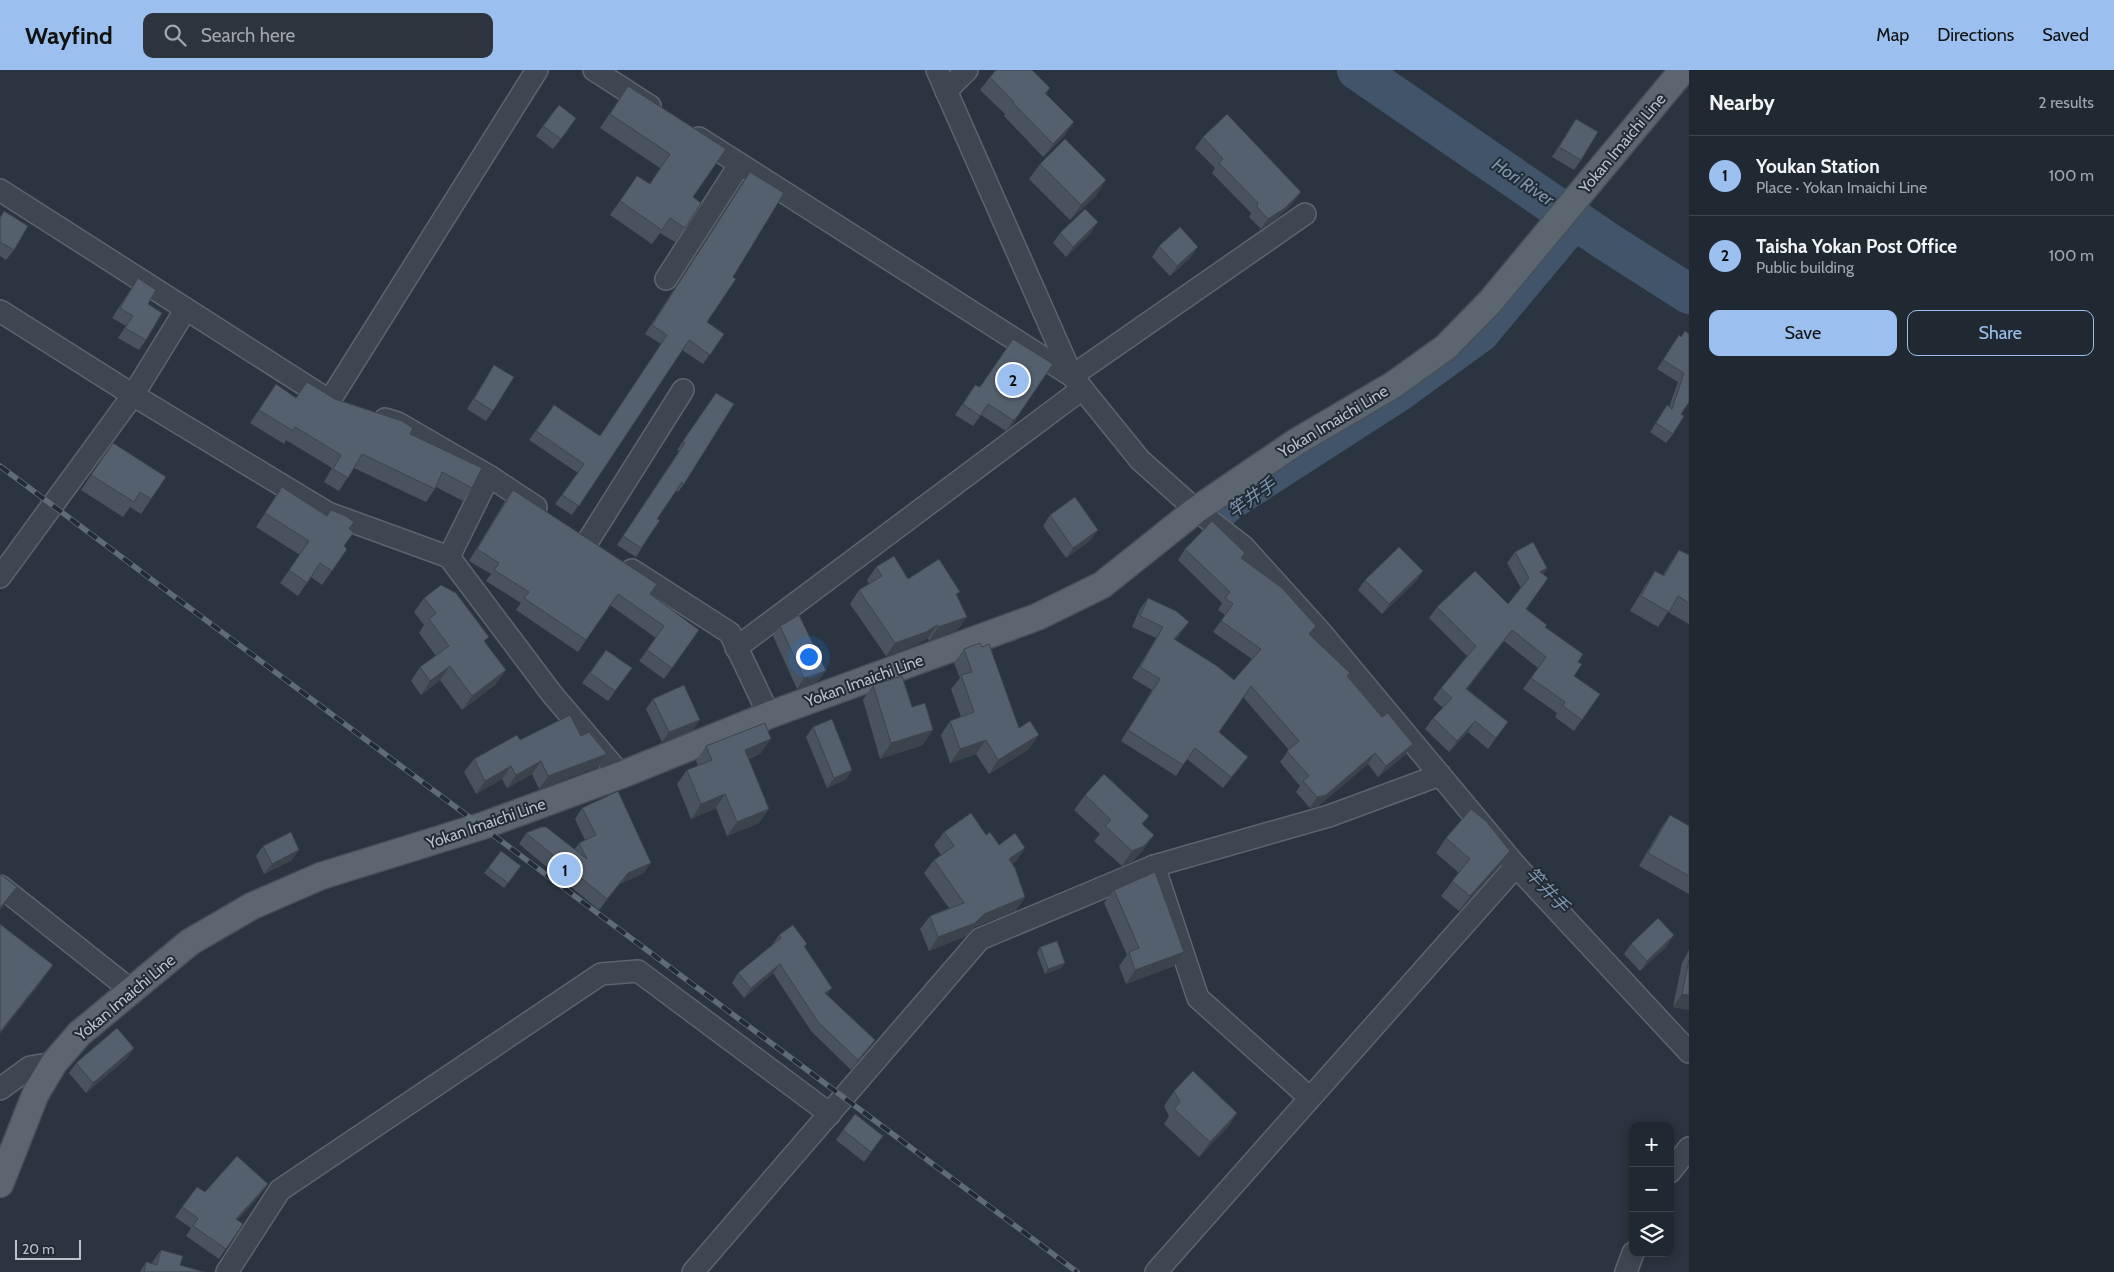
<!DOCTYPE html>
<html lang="en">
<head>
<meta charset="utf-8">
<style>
	body { margin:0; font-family:Cabin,"Noto Sans JP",sans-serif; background:#2d343d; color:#f1f3f6 }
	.controls { position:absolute; right:15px; bottom:15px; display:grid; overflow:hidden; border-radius:10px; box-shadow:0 2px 12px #0003 }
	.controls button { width:45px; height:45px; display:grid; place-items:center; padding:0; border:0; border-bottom:1px solid #3d444d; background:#202831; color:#f1f3f6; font:25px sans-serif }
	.scale { position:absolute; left:15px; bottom:12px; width:66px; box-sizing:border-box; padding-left:5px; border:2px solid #bbc2cb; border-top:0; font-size:14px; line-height:18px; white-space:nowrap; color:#bbc2cb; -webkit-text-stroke:4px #222c37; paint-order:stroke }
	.you { position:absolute; left:808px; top:586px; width:18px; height:18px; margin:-12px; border:4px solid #fff; border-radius:50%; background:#1a73e8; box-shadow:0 0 0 8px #1a73e833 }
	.badge { display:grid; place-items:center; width:32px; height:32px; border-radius:50%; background:#9bc0f0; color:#111; font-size:16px; font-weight:700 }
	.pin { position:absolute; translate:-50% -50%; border:2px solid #fff; box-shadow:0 1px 5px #0006 }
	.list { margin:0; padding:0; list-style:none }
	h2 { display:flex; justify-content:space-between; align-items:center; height:65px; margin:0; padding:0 20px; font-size:21px }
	h2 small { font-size:16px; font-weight:400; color:#a2a6ab }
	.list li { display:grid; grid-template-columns:32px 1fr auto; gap:15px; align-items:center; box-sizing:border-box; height:80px; padding:0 20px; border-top:1px solid #3d444d }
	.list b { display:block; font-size:19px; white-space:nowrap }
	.list p { margin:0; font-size:16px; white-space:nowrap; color:#a2a6ab }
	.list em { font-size:16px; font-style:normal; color:#a2a6ab }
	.actions { display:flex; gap:10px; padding:15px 20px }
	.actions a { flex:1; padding:11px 0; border:1px solid #9bc0f0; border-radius:10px; text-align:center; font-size:18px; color:#9bc0f0 }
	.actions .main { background:#9bc0f0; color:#111 }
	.icon { flex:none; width:28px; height:28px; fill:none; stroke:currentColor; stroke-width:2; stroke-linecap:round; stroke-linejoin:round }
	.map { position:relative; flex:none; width:1689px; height:1202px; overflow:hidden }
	header { display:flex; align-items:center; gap:30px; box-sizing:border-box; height:70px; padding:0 25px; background:#9bc0f0; color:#111 }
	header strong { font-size:24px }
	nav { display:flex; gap:28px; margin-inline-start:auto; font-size:18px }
	.search { width:350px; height:45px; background:#2d343d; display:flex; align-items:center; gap:12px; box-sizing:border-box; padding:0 18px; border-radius:10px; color:#a2a6ab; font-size:19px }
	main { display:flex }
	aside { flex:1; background:#202831 }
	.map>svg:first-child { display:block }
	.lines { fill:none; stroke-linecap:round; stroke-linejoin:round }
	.canal { stroke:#415469; stroke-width:22 }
	.river { stroke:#415469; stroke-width:40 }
	.minor-casing { stroke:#5c656f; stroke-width:24 }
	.major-casing { stroke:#47505b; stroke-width:29 }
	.minor { stroke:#3e4751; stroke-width:21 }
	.major { stroke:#5c6671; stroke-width:26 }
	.rail-casing { stroke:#606b78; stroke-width:5.5 }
	.rail { stroke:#222c37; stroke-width:4; stroke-dasharray:11; stroke-linecap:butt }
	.wall { fill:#49535f }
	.shaded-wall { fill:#3c434d }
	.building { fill:#55606e; stroke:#3c434d }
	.labels { text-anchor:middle; stroke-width:4; stroke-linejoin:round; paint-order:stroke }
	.street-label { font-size:16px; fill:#bbc2cb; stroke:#222c37 }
	.water-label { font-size:18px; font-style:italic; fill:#7e94ab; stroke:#222c37 }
</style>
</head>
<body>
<header>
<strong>Wayfind</strong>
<div class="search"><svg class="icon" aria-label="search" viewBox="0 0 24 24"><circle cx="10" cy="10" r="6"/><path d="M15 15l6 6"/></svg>Search here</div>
<nav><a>Map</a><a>Directions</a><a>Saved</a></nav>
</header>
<main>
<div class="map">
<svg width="1689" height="1202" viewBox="0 0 1689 1202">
	<rect width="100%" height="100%" fill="#2a3541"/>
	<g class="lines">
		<polyline class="canal" points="1225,469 1213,457 1233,439 1402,330 1486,269 1582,154"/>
		<polyline class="river" points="1357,0 1606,171 1689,224"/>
		<defs>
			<g id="minor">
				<polyline points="594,0 650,36"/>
				<polyline points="937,0 1072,306 1305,144"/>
				<polyline points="946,21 967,0"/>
				<polyline points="699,68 1072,306 1140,390 1196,440 1243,476 1319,560 1516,796 1689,982"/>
				<polyline points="0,120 330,331"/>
				<polyline points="666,209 740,94"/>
				<polyline points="0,241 133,325 328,443 449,487 552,624 621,705"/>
				<polyline points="330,330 537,0"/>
				<polyline points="385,349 398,353 489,406 536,437"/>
				<polyline points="588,471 683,320"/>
				<polyline points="449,487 489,406"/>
				<polyline points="632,500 730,563 769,645"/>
				<polyline points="0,507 133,325 186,239"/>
				<polyline points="736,578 1082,319"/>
				<polyline points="1154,796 1198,928 1310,1028"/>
				<polyline points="0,816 132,921"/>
				<polyline points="0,1019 30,997 54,993"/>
				<polyline points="1670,1102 1689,1078"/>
				<polyline points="227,1202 280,1120 601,904 638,901 830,1044"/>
				<polyline points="693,1202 980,869 1154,796 1329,746 1440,705"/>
				<polyline points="1156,1202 1516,796"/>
				<polyline points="1626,1202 1633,1183"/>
			</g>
			<polyline id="major" points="0,1114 36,1023 54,993 79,964 190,872 252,836 321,806 482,756 621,705 769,645 1037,547 1102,515 1196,440 1296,372 1393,315 1446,277 1490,232 1683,0"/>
		</defs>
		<use href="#minor" class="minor-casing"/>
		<use href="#major" class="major-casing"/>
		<use href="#minor" class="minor"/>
		<use href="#major" class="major"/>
		<defs>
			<polyline id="rail" points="0,396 1077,1202"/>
		</defs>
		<use href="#rail" class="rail-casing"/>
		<use href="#rail" class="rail"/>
	</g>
	<g class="wall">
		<polygon points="990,7 1050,18 1046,24 1065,65 1043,87 1004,46 1005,44 980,20"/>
		<polygon points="628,16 726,79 693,127 685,158 675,172 660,163 652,174 610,145 637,106 650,114 660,98 600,58"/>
		<polygon points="1576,49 1581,90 1574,100 1552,87"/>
		<polygon points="543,56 569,59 553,79 536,66"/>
		<polygon points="1203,67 1293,133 1277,148 1261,159 1249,147 1251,143 1212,103 1215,98 1195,78"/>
		<polygon points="1040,94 1096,126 1070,150 1029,109"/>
		<polygon points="750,102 733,207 707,252 724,264 703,294 682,280 572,445 555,434 578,403 529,370 554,335 600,366 661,274 645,264"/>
		<polygon points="4,141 14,180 6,190 0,186 0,147"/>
		<polygon points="1060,163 1091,163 1066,187 1053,173"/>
		<polygon points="1159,176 1191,187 1170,206 1152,187"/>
		<polygon points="138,208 148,234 146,270 139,280 118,268 126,256 112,248"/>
		<polygon points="1689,264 1681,344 1673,364 1666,373 1650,362 1667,335 1669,337 1678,312 1657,299 1679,265 1681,267"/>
		<polygon points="1053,294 1010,358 1006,361 981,345 973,356 955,345 975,315 980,317"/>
		<polygon points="494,295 493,341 486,351 467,339"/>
		<polygon points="276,314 296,328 335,329 410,364 472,418 463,431 436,417 426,432 354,398 339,421 324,412 332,398 286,370 284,374 250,353"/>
		<polygon points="716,323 684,414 678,422 676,421 657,449 660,450 636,487 617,475 679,381 677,380"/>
		<polygon points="113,373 151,429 141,444 130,437 123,447 81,420"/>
		<polygon points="282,417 349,459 344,476 347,479 322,515 311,507 298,526 280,513 300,485 256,457"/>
		<polygon points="513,420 650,524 699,560 664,609 639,591 656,568 610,535 578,582 516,540 521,533 486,511 491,504 469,491 505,431"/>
		<polygon points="1050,445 1091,470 1066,488 1043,456"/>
		<polygon points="1185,479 1241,488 1309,565 1350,603 1348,606 1382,647 1413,674 1405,685 1378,707 1368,694 1318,736 1310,738 1296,722 1300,716 1280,692 1289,680 1243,627 1219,662 1240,698 1223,718 1187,689 1176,706 1121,671 1152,620 1132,608 1156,568 1132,557 1140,539 1148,528 1181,563 1175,570 1234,610 1252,589 1213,562 1225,545 1218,540 1222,533 1178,490"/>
		<polygon points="1679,480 1689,485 1689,554 1668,542 1658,557 1630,541 1645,516 1655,501 1663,505 1669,495"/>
		<polygon points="1515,482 1547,498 1543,504 1526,539 1545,557 1578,592 1574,606 1600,624 1574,661 1555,647 1557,643 1523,619 1538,598 1504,571 1467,619 1508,652 1488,679 1468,662 1449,682 1425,659 1433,648 1443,638 1433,629 1441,618 1467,586 1429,548 1437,537 1508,534 1521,518 1507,493"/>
		<polygon points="876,497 957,526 967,547 957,560 929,571 928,568 916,575 886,586 850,534 859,520 869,514 867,510"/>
		<polygon points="1423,501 1416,511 1382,544 1358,520 1365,510"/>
		<polygon points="424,528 485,573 496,614 462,640 440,610 421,625 411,611 420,597 436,586 419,563 424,555 414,542"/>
		<polygon points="780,556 818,611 797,619 773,566"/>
		<polygon points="964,579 1019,658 1029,679 989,704 976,684 950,693 941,665 950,651 961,647 951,619 960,608 954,593"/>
		<polygon points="606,580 632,598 608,631 582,613"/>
		<polygon points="873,615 912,637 923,675 880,689 863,630"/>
		<polygon points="653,629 693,660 662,672 646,639"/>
		<polygon points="813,657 852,700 845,710 827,718 806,667"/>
		<polygon points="581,666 607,684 598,697 539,719 532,704 507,718 502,709 476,724 464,702 474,689 520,670"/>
		<polygon points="706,676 761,683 749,689 759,753 727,766 716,738 691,749 677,714 687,700 698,696 696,691"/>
		<polygon points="1085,725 1143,755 1143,780 1133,791 1122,796 1094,771 1100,764 1074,740"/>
		<polygon points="582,738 644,803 620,814 599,840 519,774 526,763 575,779 579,773 585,770 575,749"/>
		<polygon points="1670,745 1689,756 1689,824 1639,796 1661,758"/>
		<polygon points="944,762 986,765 999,775 1025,778 1016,791 1012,794 1025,827 1016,840 975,857 966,866 929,881 920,859 930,846 949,838 924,803 934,790 941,785 934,775"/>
		<polygon points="1446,768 1510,781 1500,796 1459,841 1441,826 1459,803 1436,783"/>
		<polygon points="263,776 292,790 264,804 256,786"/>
		<polygon points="521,796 504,818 484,803 488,798"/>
		<polygon points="1114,820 1174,896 1126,914 1119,896 1127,885 1104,833"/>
		<polygon points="779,865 807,874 805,877 827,925 875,970 868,980 851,1000 811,961 773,903 744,928 732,913 738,903 772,875"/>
		<polygon points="1631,874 1667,876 1640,901 1624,884"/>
		<polygon points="1040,877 1065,893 1061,898 1045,904 1037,883"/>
		<polygon points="1689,880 1689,940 1673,937 1682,893"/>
		<polygon points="134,978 127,988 86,1023 69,1003 76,993"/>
		<polygon points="1174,1021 1237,1043 1227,1058 1199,1087 1164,1054 1169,1046 1164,1036"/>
		<polygon points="843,1060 876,1076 864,1092 836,1070"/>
		<polygon points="197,1117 205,1122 261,1124 237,1150 243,1154 219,1189 186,1166 191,1158 175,1147"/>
		<polygon points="161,1180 180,1195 204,1202 140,1202 146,1192 151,1194"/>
	</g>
	<g class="shaded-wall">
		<polygon points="1074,52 1065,65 1043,87 1053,74"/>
		<polygon points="1106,110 1096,126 1070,150 1081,135"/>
		<polygon points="1301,122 1293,133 1277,148 1261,159 1268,149"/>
		<polygon points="1098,152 1091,163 1066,187 1073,177"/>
		<polygon points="1198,177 1191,187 1170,206 1177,196"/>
		<polygon points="1017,347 1010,358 1006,361 1013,350"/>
		<polygon points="1098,460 1091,470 1066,488 1073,478"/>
		<polygon points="1547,498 1540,509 1540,502"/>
		<polygon points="1423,501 1416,511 1382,544 1389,534"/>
		<polygon points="967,547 957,560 929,571 938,557"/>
		<polygon points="1189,552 1181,563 1167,580 1174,569"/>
		<polygon points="937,555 928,568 916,575 886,586 895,573"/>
		<polygon points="1512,560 1504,571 1459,630 1466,619"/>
		<polygon points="450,596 440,610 421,625 430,611"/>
		<polygon points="506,600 496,614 462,640 472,626"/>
		<polygon points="826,601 818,611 797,619 804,608"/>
		<polygon points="700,650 693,660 662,672 669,662"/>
		<polygon points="1475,651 1468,662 1449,682 1457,671"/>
		<polygon points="933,660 923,675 880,689 891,673"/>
		<polygon points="1039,665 1029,679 989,704 998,690"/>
		<polygon points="771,669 761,683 735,694 745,680"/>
		<polygon points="986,670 976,684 950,693 960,679"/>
		<polygon points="1413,674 1405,685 1378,707 1386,696"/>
		<polygon points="1375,683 1368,694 1318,736 1310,738 1317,727"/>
		<polygon points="607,684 598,697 539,719 548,706"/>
		<polygon points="1248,687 1240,698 1223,718 1231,707"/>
		<polygon points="541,691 532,704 507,718 516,705"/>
		<polygon points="511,696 502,709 476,724 485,711"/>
		<polygon points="852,700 845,710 827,718 834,708"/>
		<polygon points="725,724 716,738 691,749 701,734"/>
		<polygon points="769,739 759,753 727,766 737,752"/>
		<polygon points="1154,765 1143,780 1133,791 1122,796 1132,781"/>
		<polygon points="1025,778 1016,791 999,802 1009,789"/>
		<polygon points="299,780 292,790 264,804 272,794"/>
		<polygon points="1510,781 1500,796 1459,841 1470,826"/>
		<polygon points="651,793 644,803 620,814 599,840 607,829 628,803"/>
		<polygon points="17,817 3,837 0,840 0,838"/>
		<polygon points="1025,827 1016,840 975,857 966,866 929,881 938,867 984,844"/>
		<polygon points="1674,865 1667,876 1640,901 1647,891"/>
		<polygon points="1184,882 1174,896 1126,914 1135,900"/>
		<polygon points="1065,893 1061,898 1045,904 1048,899"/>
		<polygon points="780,894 773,903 744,928 751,918"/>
		<polygon points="53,895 39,915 0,964 0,962"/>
		<polygon points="832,918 825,928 825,923"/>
		<polygon points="1682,924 1689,925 1689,940 1673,937"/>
		<polygon points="875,970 868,980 851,1000 858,990"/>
		<polygon points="134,978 127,988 86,1023 93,1013"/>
		<polygon points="1237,1043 1227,1058 1199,1087 1210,1072"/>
		<polygon points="268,1114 261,1124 229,1160 236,1149"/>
	</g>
	<g class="building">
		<polygon points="996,0 1032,0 1050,18 1045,23 1074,52 1053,74 1013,33 1014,32 990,7"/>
		<polygon points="628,16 726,79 693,127 701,133 685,158 670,148 662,160 620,131 637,106 650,114 670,84 610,44"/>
		<polygon points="559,35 576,48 561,69 543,56"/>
		<polygon points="1227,44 1301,122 1285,138 1268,149 1257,137 1258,133 1219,93 1223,89 1203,67"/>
		<polygon points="1576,49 1598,62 1581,90 1559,77"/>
		<polygon points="1065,69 1106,110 1081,135 1040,94"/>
		<polygon points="750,102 784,123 733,207 736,209 707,252 724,264 710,285 689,270 579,436 562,425 584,394 536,361 554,335 600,366 667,265 652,255"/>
		<polygon points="1085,139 1098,152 1073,177 1060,163"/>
		<polygon points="4,141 28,156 14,180 0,172 0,148"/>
		<polygon points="1180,157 1198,177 1177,196 1159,176"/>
		<polygon points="138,208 156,220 148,234 162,243 146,270 125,258 133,246 120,238"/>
		<polygon points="1685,261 1689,264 1689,332 1681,344 1684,346 1673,364 1656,353 1667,335 1672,339 1684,303 1663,290 1679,265 1681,267"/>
		<polygon points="1013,269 1053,294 1017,347 1013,350 988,334 980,346 963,334 975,315 980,317"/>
		<polygon points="494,295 514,307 493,341 474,329"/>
		<polygon points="307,312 335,329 402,351 413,358 410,364 482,398 472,418 442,402 435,419 362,384 348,408 333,399 341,385 295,357 293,361 259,340 276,314 296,328"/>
		<polygon points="716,323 734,334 684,414 682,412 657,449 660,450 641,478 623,466 685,373 683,371"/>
		<polygon points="113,373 166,407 151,429 140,422 134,432 91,405"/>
		<polygon points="282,417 327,446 331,440 346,446 354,452 349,459 354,462 344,476 347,479 332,501 320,493 307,513 289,500 309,471 265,443"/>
		<polygon points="513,420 657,514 650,524 699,560 672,598 647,580 664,556 618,524 586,570 524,528 529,522 494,500 499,493 477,479"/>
		<polygon points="1075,427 1098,460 1073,478 1050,445"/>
		<polygon points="1212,451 1245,483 1241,488 1282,518 1316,556 1309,564 1350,603 1347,606 1382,647 1388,643 1413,674 1386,696 1375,683 1326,725 1317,727 1303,711 1309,706 1287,681 1299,671 1251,616 1219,662 1248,687 1231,707 1195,678 1183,695 1128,660 1160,609 1140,597 1163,557 1140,546 1148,528 1176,541 1189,552 1174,569 1217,596 1234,610 1261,579 1221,551 1233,534 1225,528 1230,522 1185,479"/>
		<polygon points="1533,472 1547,498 1540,502 1548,508 1526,539 1547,555 1545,557 1583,584 1578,592 1582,594 1574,606 1600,624 1582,650 1563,636 1565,632 1531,608 1546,587 1512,560 1466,619 1508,652 1496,668 1475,651 1457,671 1433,648 1452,628 1441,618 1476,576 1437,537 1475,501 1508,534 1529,508 1515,482"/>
		<polygon points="1399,477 1423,501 1389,534 1365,510"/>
		<polygon points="1679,480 1689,485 1689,533 1678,526 1669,542 1641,526 1655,501 1664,506"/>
		<polygon points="894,486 908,509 939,489 960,522 956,524 967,547 938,557 937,555 926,562 895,573 859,520 882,506 876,497"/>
		<polygon points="441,515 456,523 489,567 484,571 506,600 472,626 450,596 430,611 420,597 449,576 429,549 436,543 424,528"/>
		<polygon points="799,545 826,601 804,608 780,556"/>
		<polygon points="980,573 982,577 989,574 1019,658 1030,651 1039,665 998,690 986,670 960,679 950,651 974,642 961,605 972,602 964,579"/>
		<polygon points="606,580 632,598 615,621 590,603"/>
		<polygon points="902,606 912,637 925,633 933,660 891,673 873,615"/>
		<polygon points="684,615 700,650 669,662 653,629"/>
		<polygon points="570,645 581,666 589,662 607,684 548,706 541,691 516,705 511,696 485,711 474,689 517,665 520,670"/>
		<polygon points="832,649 852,700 834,708 813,657"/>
		<polygon points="765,653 771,669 745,680 769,739 737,752 725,724 701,734 687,700 712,690 706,676"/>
		<polygon points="1104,704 1149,746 1142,754 1154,765 1144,776 1132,781 1105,756 1111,750 1085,725"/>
		<polygon points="618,721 651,793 628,803 607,829 526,763 541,757 546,757 587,789 579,773 596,765 582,738"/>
		<polygon points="1471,739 1486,751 1510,781 1470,826 1452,811 1470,789 1446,768"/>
		<polygon points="971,743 986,765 990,762 999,775 1015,763 1025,778 1009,789 1015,798 1025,827 984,844 975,853 938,867 930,846 964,833 934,790 954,776 944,762"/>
		<polygon points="1670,745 1689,756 1689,806 1648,783"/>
		<polygon points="291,762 299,780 272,794 263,776"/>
		<polygon points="501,781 521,796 508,813 488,798"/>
		<polygon points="1155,802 1184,882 1135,900 1129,882 1139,878 1114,820"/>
		<polygon points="0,804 17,817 0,838"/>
		<polygon points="1658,848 1674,865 1647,891 1631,874"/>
		<polygon points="0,854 53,895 0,962"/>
		<polygon points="793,855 807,874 804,876 832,918 825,923 875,970 858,990 818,952 780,894 751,918 738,903 781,868 779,865"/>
		<polygon points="1057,871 1065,893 1048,899 1040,877"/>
		<polygon points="1689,890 1689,925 1682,924"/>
		<polygon points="117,958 134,978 93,1013 76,993"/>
		<polygon points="1193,1001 1237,1043 1210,1072 1174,1039 1180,1032 1174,1021"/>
		<polygon points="855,1044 883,1066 871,1082 843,1060"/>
		<polygon points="237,1086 268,1114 236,1149 243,1154 226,1179 193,1156 198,1148 182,1137 197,1117 205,1122"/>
		<polygon points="161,1180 183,1186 180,1195 204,1202 144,1202 146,1192 157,1195"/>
	</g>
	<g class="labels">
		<g class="street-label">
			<text transform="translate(1622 73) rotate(-50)" y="6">Yokan Imaichi Line</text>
			<text transform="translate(1333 351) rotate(-31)" y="6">Yokan Imaichi Line</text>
			<text transform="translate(864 610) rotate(-20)" y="6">Yokan Imaichi Line</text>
			<text transform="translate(486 753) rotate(-19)" y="6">Yokan Imaichi Line</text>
			<text transform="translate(125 927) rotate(-40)" y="6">Yokan Imaichi Line</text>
		</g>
		<g class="water-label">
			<text transform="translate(1523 112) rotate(34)" y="6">Hori River</text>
			<text transform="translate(1252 428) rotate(-35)" y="6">竿井手</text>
			<text transform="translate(1547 820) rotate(47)" y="6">竿井手</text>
		</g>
	</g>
</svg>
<div class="controls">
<button>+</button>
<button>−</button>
<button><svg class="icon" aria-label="layers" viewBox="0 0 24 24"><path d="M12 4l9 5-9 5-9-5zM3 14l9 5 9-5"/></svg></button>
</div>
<div class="scale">20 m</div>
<div class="you"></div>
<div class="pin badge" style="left:565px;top:800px">1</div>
<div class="pin badge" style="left:1013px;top:310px">2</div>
</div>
<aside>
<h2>Nearby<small>2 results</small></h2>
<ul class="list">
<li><span class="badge">1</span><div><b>Youkan Station</b><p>Place · Yokan Imaichi Line</p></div><em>100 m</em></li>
<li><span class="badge">2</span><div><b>Taisha Yokan Post Office</b><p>Public building</p></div><em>100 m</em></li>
</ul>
<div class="actions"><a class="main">Save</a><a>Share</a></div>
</aside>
</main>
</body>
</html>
